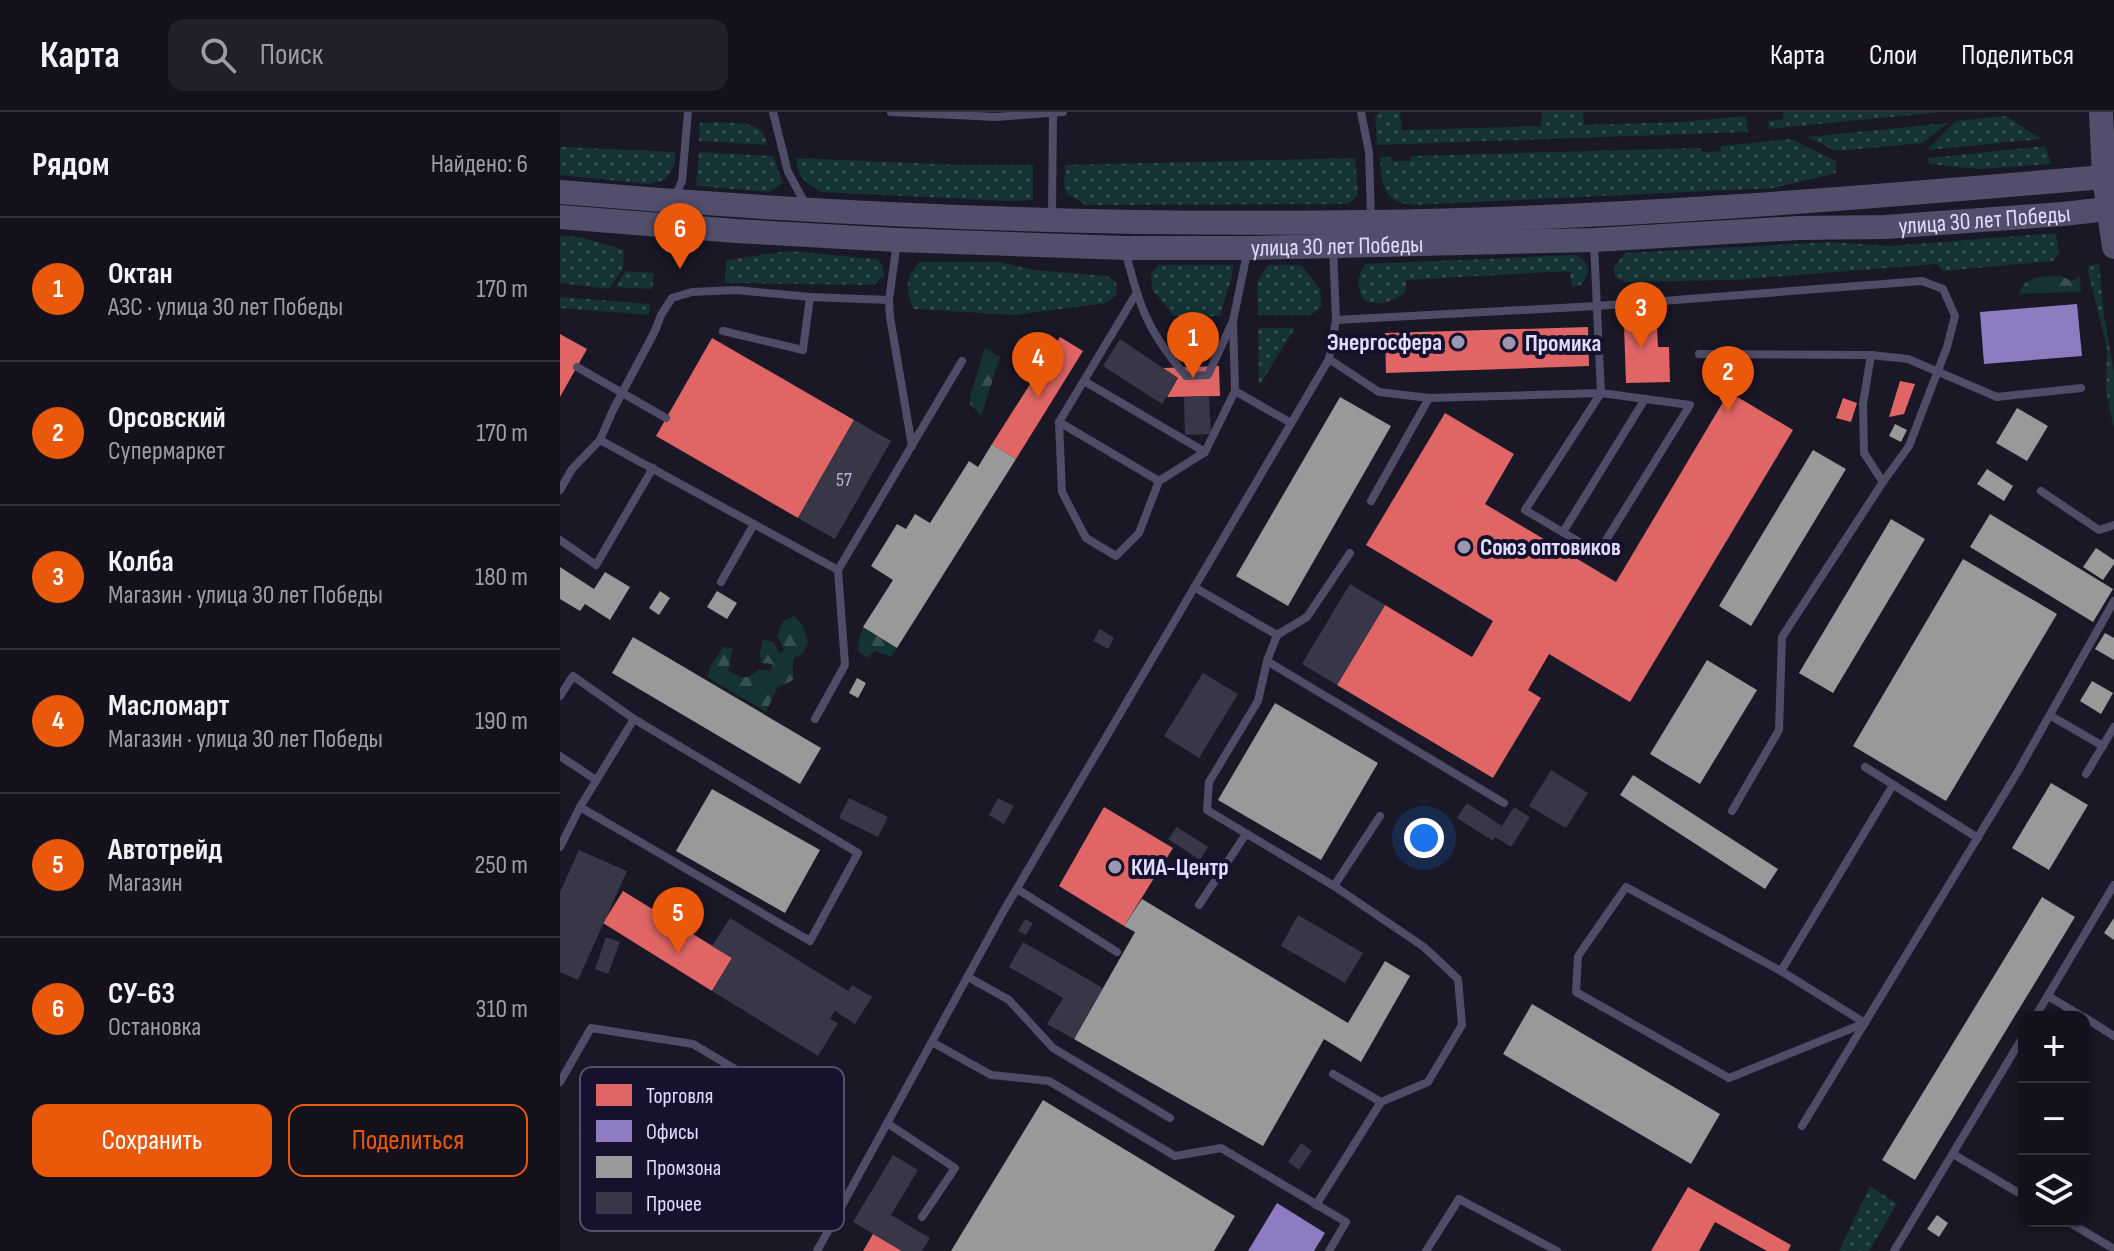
<!DOCTYPE html>
<html lang="ru">
<head>
<meta charset="utf-8">
<style>
	body { margin:0; font-family:"Sofia Sans Condensed",sans-serif; background:#211f29; color:#f1f3f6 }
	.controls { position:absolute; right:24px; bottom:24px; display:grid; overflow:hidden; border-radius:16px; box-shadow:0 2px 6px #0004 }
	.controls button { width:72px; height:72px; display:grid; place-items:center; padding:0; border:0; border-bottom:2px solid #33313b; background:#14111c; color:#f1f3f6; font:40px sans-serif }
	.you { position:absolute; left:864px; top:726px; width:28px; height:28px; margin:-20px; border:6px solid #fff; border-radius:50%; background:#1a73e8; box-shadow:0 0 0 12px #1a73e833 }
	.badge { display:grid; place-items:center; width:52px; height:52px; border-radius:50%; background:#ea580c; color:#fff; font-size:26px; font-weight:700 }
	.pin { position:absolute; translate:-50% -66px; filter:drop-shadow(0 2px 4px #0008) }
	.pin::after { content:''; position:absolute; top:42px; width:28px; height:24px; background:inherit; clip-path:polygon(0 0,100% 0,50% 100%) }
	.list { margin:0; padding:0; list-style:none }
	h2 { display:flex; justify-content:space-between; align-items:center; height:104px; margin:0; padding:0 32px; font-size:34px }
	h2 small { font-size:26px; font-weight:400; color:#9d9da3 }
	.list li { display:grid; grid-template-columns:52px 1fr auto; gap:24px; align-items:center; box-sizing:border-box; height:144px; padding:0 32px; border-top:2px solid #33313b }
	.list b { display:block; font-size:30px; white-space:nowrap }
	.list p { margin:0; font-size:26px; white-space:nowrap; color:#9d9da3 }
	.list em { font-size:26px; font-style:normal; color:#9d9da3 }
	.actions { display:flex; gap:16px; padding:24px 32px }
	.actions a { flex:1; padding:18px 0; border:2px solid #ea580c; border-radius:16px; text-align:center; font-size:28px; color:#ea580c }
	.actions .main { background:#ea580c; color:#fff }
	.icon { flex:none; width:44px; height:44px; fill:none; stroke:currentColor; stroke-width:2; stroke-linecap:round; stroke-linejoin:round }
	.map { position:relative; flex:none; width:1554px; height:1139px; overflow:hidden }
	header { display:flex; align-items:center; gap:48px; box-sizing:border-box; height:112px; padding:0 40px; background:#14111c; border-bottom:2px solid #33313b }
	header strong { font-size:38px }
	nav { display:flex; gap:44px; margin-inline-start:auto; font-size:28px }
	.search { width:560px; height:72px; background:#211f29; display:flex; align-items:center; gap:20px; box-sizing:border-box; padding:0 28px; border-radius:16px; color:#9d9da3; font-size:30px }
	main { display:flex }
	aside { flex:1; background:#14111c }
	.map>svg:first-child { display:block }
	.grass { fill:url(#grass-dots) }
	.forest { fill:url(#forest-firs) }
	.shops { fill:#e06666 }
	.offices { fill:#8e7cc3 }
	.industry { fill:#999 }
	.building { fill:#393647 }
	.lines { fill:none; stroke-linecap:round; stroke-linejoin:round }
	.service { stroke:#4e4c66; stroke-width:8 }
	.secondary { stroke:#514f6c; stroke-width:24 }
	.poi-dot { fill:#9b97b3; stroke:#16112c; stroke-width:3 }
	.labels { text-anchor:middle; stroke-width:8; stroke-linejoin:round; paint-order:stroke }
	.number-label { font-size:20px; fill:#b6b2d1 }
	.street-label { font-size:24px; fill:#e0dcff; stroke:#16112c }
	.poi-label { font-size:24px; font-weight:bold; fill:#e0dcff; stroke:#16112c; text-anchor:start }
	.key { fill:#16112c; stroke:#534e6b; stroke-width:2 }
	.key-label { font-size:22px; fill:#e0dcff }
</style>
</head>
<body>
<header>
<strong>Карта</strong>
<div class="search"><svg class="icon" aria-label="search" viewBox="0 0 24 24"><circle cx="10" cy="10" r="6"/><path d="M15 15l6 6"/></svg>Поиск</div>
<nav><a>Карта</a><a>Слои</a><a>Поделиться</a></nav>
</header>
<main>
<aside>
<h2>Рядом<small>Найдено: 6</small></h2>
<ul class="list">
<li><span class="badge">1</span><div><b>Октан</b><p>АЗС · улица 30 лет Победы</p></div><em>170 m</em></li>
<li><span class="badge">2</span><div><b>Орсовский</b><p>Супермаркет</p></div><em>170 m</em></li>
<li><span class="badge">3</span><div><b>Колба</b><p>Магазин · улица 30 лет Победы</p></div><em>180 m</em></li>
<li><span class="badge">4</span><div><b>Масломарт</b><p>Магазин · улица 30 лет Победы</p></div><em>190 m</em></li>
<li><span class="badge">5</span><div><b>Автотрейд</b><p>Магазин</p></div><em>250 m</em></li>
<li><span class="badge">6</span><div><b>СУ-63</b><p>Остановка</p></div><em>310 m</em></li>
</ul>
<div class="actions"><a class="main">Сохранить</a><a>Поделиться</a></div>
</aside>
<div class="map">
<svg width="1554" height="1139" viewBox="0 0 1554 1139">
	<defs>
		<pattern id="grass-dots" width="8" height="8" patternUnits="userSpaceOnUse" patternTransform="scale(2)"><rect width="8" height="8" fill="#153234"/><path d="M2 2h.1M6 6h.1" fill="none" stroke="#374f52" stroke-width="1.8" stroke-linecap="round"/></pattern>
		<pattern id="forest-firs" width="22" height="20" patternUnits="userSpaceOnUse" patternTransform="scale(2)"><rect width="22" height="20" fill="#153234"/><path d="M5 1l3.5 6h-7zM16 11l3.5 6h-7z" fill="#374f52"/></pattern>
	</defs>
	<rect width="100%" height="100%" fill="#1a1726"/>
	<g class="grass">
		<polygon points="820,0 840,0 842,18 981,14 982,0 1023,0 1024,13 1121,10 1186,4 1188,20 817,33 815,4"/>
		<polygon points="1228,0 1381,0 1209,17 1208,9 1223,7 1223,1"/>
		<polygon points="1446,4 1481,27 1367,38 1396,9"/>
		<path d="M140 11C156 11 193 7 203 21 205 25 206 29 208 33L139 29Z"/>
		<polygon points="1388,11 1363,31 1276,39 1247,25"/>
		<path d="M1231 27 1276 49V61L1214 76 852 93C821 89 822 71 820 45H831L832 49H851V44L1140 36 1142 40 1161 39V34Z"/>
		<polygon points="1485,34 1491,52 1418,57 1369,52 1368,46"/>
		<polygon points="0,35 116,40 114,54 105,68 88,72 0,63"/>
		<polygon points="139,40 213,44 223,71 210,80 136,74"/>
		<path d="M236 46 399 53H473V88L447 89 261 80C245 70 237 65 236 46Z"/>
		<polygon points="795,46 798,83 788,92 526,93 509,83 504,76 505,53"/>
		<polygon points="1496,121 1499,141 1493,149 1383,159 1377,152 1174,168 1064,170 1055,165 1054,155 1065,141 1271,130 1330,134"/>
		<polygon points="0,124 20,125 64,138 63,157 49,177 0,171"/>
		<polygon points="229,139 317,147 323,154 324,163 314,173 165,171 166,148"/>
		<path d="M1016 143C1032 152 1030 160 1021 173L1012 175 1010 159 846 168V180C830 190 824 194 805 189 796 175 796 167 805 152Z"/>
		<path d="M359 150H439L474 158 547 164 556 170 557 182 547 191 455 203 354 197C345 177 345 168 359 150Z"/>
		<polygon points="1539,151 1544,203 1554,260 1554,317 1546,278 1547,236 1527,155"/>
		<polygon points="598,153 673,153 672,164 660,204 614,204 592,177 591,162"/>
		<polygon points="708,153 741,153 760,177 762,194 751,203 698,203 697,170"/>
		<polygon points="66,159 94,161 92,177 55,175"/>
		<polygon points="0,185 90,192 89,203 0,196"/>
		<polygon points="698,216 735,216 699,274"/>
		<polygon points="1310,1074 1337,1092 1309,1139 1279,1139"/>
	</g>
	<g class="forest">
		<path d="M1501 164 1511 169 1520 164 1521 180 1459 182C1465 162 1482 165 1501 164Z"/>
		<polygon points="425,236 440,245 421,304 410,292 410,284"/>
		<path d="M234 504 242 512 248 529 243 541 233 547V568L217 576 206 600 147 565 152 552 163 535 173 536 168 559C183 566 186 569 199 557L210 559 213 552 201 551 200 540 203 527 213 530 220 541 225 538 217 524 223 509Z"/>
		<polygon points="303,515 337,536 331,545 315,539 307,546 298,539 299,526"/>
	</g>
	<g class="shops">
		<polygon points="1064,214 1097,214 1098,235 1109,235 1110,270 1066,271"/>
		<polygon points="1028,215 1029,254 826,261 825,221"/>
		<polygon points="0,222 27,237 0,285"/>
		<polygon points="500,225 523,239 456,347 432,332"/>
		<polygon points="152,226 294,308 238,406 96,324"/>
		<polygon points="659,254 660,284 607,285 618,266 603,256"/>
		<polygon points="1340,269 1355,272 1344,302 1329,305"/>
		<polygon points="1169,280 1233,318 1070,590 989,542 968,578 981,586 933,666 777,573 825,493 912,545 933,509 806,433 885,301 954,342 925,392 1056,470"/>
		<polygon points="1283,286 1297,291 1291,310 1276,306"/>
		<polygon points="544,695 613,736 564,814 499,774"/>
		<polygon points="63,779 172,846 152,879 43,811"/>
		<polygon points="1128,1075 1231,1133 1228,1139 1207,1139 1155,1110 1139,1139 1091,1139"/>
		<polygon points="313,1122 342,1139 303,1139"/>
	</g>
	<g class="offices">
		<polygon points="1517,192 1522,244 1424,252 1420,200"/>
		<polygon points="717,1091 765,1121 754,1139 688,1139"/>
	</g>
	<g class="industry">
		<polygon points="780,285 831,314 728,494 676,464"/>
		<polygon points="1457,296 1488,314 1467,349 1436,331"/>
		<polygon points="1335,312 1347,318 1341,330 1329,324"/>
		<polygon points="432,332 456,347 337,536 303,515 333,468 311,454 337,412 346,417 355,402 370,411 409,349 418,355"/>
		<polygon points="1253,338 1286,357 1191,514 1159,494"/>
		<polygon points="1427,357 1453,374 1444,389 1417,372"/>
		<polygon points="1430,402 1553,477 1533,510 1410,435"/>
		<polygon points="1331,407 1365,427 1273,581 1239,561"/>
		<polygon points="1536,436 1554,448 1554,452 1543,468 1523,455"/>
		<polygon points="1403,447 1497,502 1386,689 1293,634"/>
		<polygon points="0,455 34,477 45,460 70,475 50,508 25,492 20,499 0,487"/>
		<polygon points="100,479 110,486 99,503 89,496"/>
		<polygon points="157,479 177,491 167,507 147,495"/>
		<polygon points="1545,521 1554,526 1554,548 1535,537"/>
		<polygon points="73,525 261,636 240,672 52,561"/>
		<polygon points="1147,548 1197,578 1140,672 1090,642"/>
		<polygon points="297,566 306,571 298,586 289,581"/>
		<polygon points="1532,569 1553,581 1541,602 1520,589"/>
		<polygon points="715,591 818,651 761,748 658,688"/>
		<polygon points="1073,663 1218,757 1205,777 1060,683"/>
		<polygon points="1491,671 1528,693 1489,758 1452,736"/>
		<polygon points="152,677 260,738 225,801 116,739"/>
		<polygon points="1482,785 1515,805 1355,1068 1322,1048"/>
		<polygon points="582,787 788,911 825,849 850,864 801,950 764,927 703,1034 514,927 575,820 564,814"/>
		<polygon points="1554,806 1554,828 1544,821"/>
		<polygon points="972,892 1160,1002 1131,1052 943,942"/>
		<polygon points="483,988 675,1104 654,1139 391,1139"/>
		<polygon points="1377,1103 1388,1111 1379,1125 1367,1117"/>
	</g>
	<g class="building">
		<polygon points="560,227 618,266 602,292 543,254"/>
		<polygon points="649,284 651,322 625,323 624,285"/>
		<polygon points="294,308 331,329 275,427 238,406"/>
		<polygon points="790,472 825,493 777,573 742,552"/>
		<polygon points="540,517 554,526 548,537 533,529"/>
		<polygon points="643,561 678,582 639,646 604,624"/>
		<polygon points="991,658 1028,681 1006,716 969,694"/>
		<polygon points="289,686 328,705 318,725 279,706"/>
		<polygon points="438,686 454,694 444,712 429,703"/>
		<polygon points="907,691 942,714 954,695 970,705 951,735 935,725 933,729 897,706"/>
		<polygon points="617,715 648,735 640,748 608,727"/>
		<polygon points="19,738 67,759 18,868 0,860 0,780"/>
		<polygon points="738,803 803,841 785,871 721,834"/>
		<polygon points="170,806 288,879 292,873 312,885 295,912 275,899 270,907 278,911 258,944 152,879 172,846 152,834"/>
		<polygon points="465,807 473,811 466,823 458,819"/>
		<polygon points="46,825 60,830 48,862 35,857"/>
		<polygon points="463,830 543,876 514,927 487,912 503,886 449,855"/>
		<polygon points="29,1001 68,1023 57,1043 18,1022"/>
		<polygon points="741,1031 752,1039 739,1058 728,1050"/>
		<polygon points="333,1043 358,1058 331,1103 370,1126 362,1139 342,1139 293,1110"/>
	</g>
	<g class="lines">
		<g class="service">
			<polyline points="213,0 228,60 246,93"/>
			<polyline points="331,0 436,5 503,0"/>
			<polyline points="801,0 809,40 811,106"/>
			<polyline points="115,85 122,69 128,0"/>
			<polyline points="492,104 493,1"/>
			<polyline points="337,130 329,188 330,205 352,334"/>
			<path d="M566 141C579 195 589 221 626 264L648 263 673 209 687 141"/>
			<polyline points="576,182 499,310 599,369 645,340 675,279 673,209"/>
			<polyline points="776,208 1037,194 1362,169 1383,177 1395,204 1387,235 1349,334 1323,370 1222,525 1219,618 1172,699"/>
			<polyline points="163,219 243,238 250,185"/>
			<polyline points="1139,242 1311,243 1348,247 1437,285 1521,276"/>
			<polyline points="1311,243 1303,292 1304,341 1323,370"/>
			<polyline points="769,247 819,280 869,286 1041,281 1130,293 1038,441 965,398 1041,281 1034,133"/>
			<polyline points="17,255 106,306"/>
			<polyline points="524,269 645,340"/>
			<polyline points="675,279 731,311"/>
			<polyline points="499,310 502,380 526,426 556,444 579,421 599,369"/>
			<polyline points="40,328 278,458 402,249"/>
			<polyline points="0,378 12,357 40,328 54,296 95,219 101,203 112,186 132,180 176,178 250,185 329,188"/>
			<polyline points="1481,379 1539,418 1554,413"/>
			<polyline points="811,389 869,286"/>
			<polyline points="1003,420 1085,287"/>
			<polyline points="0,428 36,453 93,356"/>
			<polyline points="790,441 747,505 717,523 707,549 698,589 649,670 647,698 774,774 820,704"/>
			<polyline points="161,470 194,412"/>
			<polyline points="634,475 717,523"/>
			<polyline points="707,549 944,691"/>
			<polyline points="0,584 13,564 74,607 298,741 250,829 20,695"/>
			<polyline points="1491,604 1543,634"/>
			<polyline points="255,607 285,553 278,458"/>
			<polyline points="0,644 36,668"/>
			<polyline points="1305,655 1418,726"/>
			<polyline points="1526,662 1554,615"/>
			<polyline points="0,735 20,695 74,607"/>
			<polygon points="1066,775 1221,859 1305,911 1169,966 1016,880 1018,844"/>
			<polyline points="457,777 557,840"/>
			<polyline points="639,793 686,722"/>
			<polyline points="1221,859 1333,673"/>
			<polyline points="408,865 449,888 493,936 610,1006"/>
			<polyline points="1488,884 1523,905"/>
			<polyline points="1475,905 1554,773"/>
			<polyline points="1524,905 1554,924"/>
			<polyline points="372,930 431,963 489,969 615,1044 661,1036 786,1110 769,1139"/>
			<polyline points="773,962 821,990"/>
			<polyline points="0,970 31,916 133,932 190,966"/>
			<polyline points="327,1011 395,1056 362,1105"/>
			<polyline points="1242,1014 1457,661 1554,489"/>
			<polyline points="1393,1042 1464,1084"/>
			<polyline points="756,1093 821,990 868,970 902,913 898,867 864,835 774,774"/>
			<polyline points="1507,1109 1554,1137"/>
			<polyline points="257,1139 443,800 769,247 776,208 773,136"/>
			<polyline points="866,1139 899,1087 997,1139"/>
			<polyline points="1334,1139 1464,923"/>
		</g>
		<g class="secondary">
			<polyline points="1541,0 1544,65 1554,135"/>
			<path d="M0 80C269 103 538 114 807 110 1053 107 1299 86 1544 65L1554 67"/>
			<path id="s1" d="M0 105 176 119 337 128 565 136H688L1034 128 1238 116 1325 115 1503 102 1547 97 1554 93"/>
		</g>
	</g>
	<g class="poi-dot">
		<circle cx="898" cy="230" r="8"/>
		<circle cx="949" cy="231" r="8"/>
		<circle cx="904" cy="435" r="8"/>
		<circle cx="555" cy="755" r="8"/>
	</g>
	<g class="labels">
		<g class="number-label">
			<text x="284" y="374">57</text>
		</g>
		<g class="street-label">
			<text dy="8" stroke="none"><textPath href="#s1" startOffset="1426">улица 30 лет Победы</textPath></text>
			<text dy="8" stroke="none"><textPath href="#s1" startOffset="778">улица 30 лет Победы</textPath></text>
		</g>
		<g class="poi-label">
			<text x="882" y="238" text-anchor="end">Энергосфера</text>
			<text x="965" y="239">Промика</text>
			<text x="920" y="443">Союз оптовиков</text>
			<text x="571" y="763">КИА-Центр</text>
		</g>
	</g>
	<rect x="20" y="955" width="264" height="164" rx="12" class="key"/>
	<rect x="36" y="972" width="36" height="22" fill="#e06666"/>
	<rect x="36" y="1008" width="36" height="22" fill="#8e7cc3"/>
	<rect x="36" y="1044" width="36" height="22" fill="#999"/>
	<rect x="36" y="1080" width="36" height="22" fill="#393647"/>
	<g class="key-label">
		<text x="86" y="991">Торговля</text>
		<text x="86" y="1027">Офисы</text>
		<text x="86" y="1063">Промзона</text>
		<text x="86" y="1099">Прочее</text>
	</g>
</svg>
<div class="controls">
<button>+</button>
<button>−</button>
<button><svg class="icon" aria-label="layers" viewBox="0 0 24 24"><path d="M12 4l9 5-9 5-9-5zM3 14l9 5 9-5"/></svg></button>
</div>
<div class="you"></div>
<div class="pin badge" style="left:633px;top:266px">1</div>
<div class="pin badge" style="left:1168px;top:300px">2</div>
<div class="pin badge" style="left:1081px;top:236px">3</div>
<div class="pin badge" style="left:478px;top:286px">4</div>
<div class="pin badge" style="left:118px;top:841px">5</div>
<div class="pin badge" style="left:120px;top:157px">6</div>
</div>
</main>
</body>
</html>
